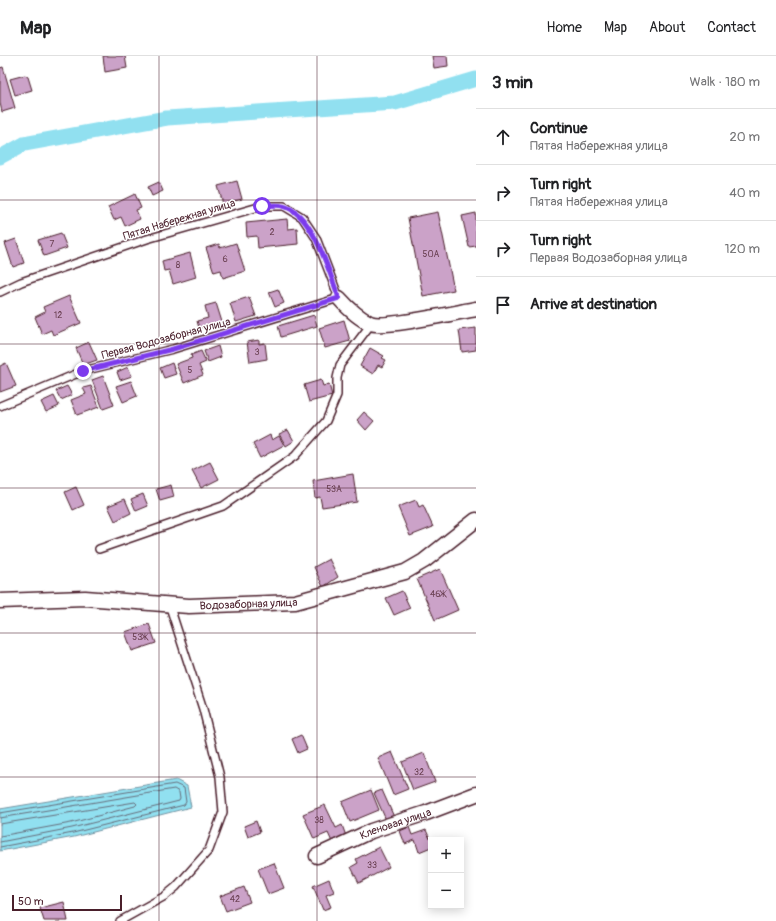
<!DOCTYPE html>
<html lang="en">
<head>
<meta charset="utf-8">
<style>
	body { margin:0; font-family:Pangolin,sans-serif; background:#f6f6f6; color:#202124 }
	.controls { position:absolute; right:12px; bottom:12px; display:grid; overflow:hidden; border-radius:0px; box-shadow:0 2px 10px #0003 }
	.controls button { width:36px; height:36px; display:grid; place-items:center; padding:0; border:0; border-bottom:1px solid #e0e0e0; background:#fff; color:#202124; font:20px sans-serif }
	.scale { position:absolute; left:12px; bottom:10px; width:110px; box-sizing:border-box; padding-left:4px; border:2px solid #4a1f2b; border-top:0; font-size:11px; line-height:14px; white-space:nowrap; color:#4a1f2b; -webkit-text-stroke:3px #fff; paint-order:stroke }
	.stop { position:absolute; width:12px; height:12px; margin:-9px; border:3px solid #7c3aed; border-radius:50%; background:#fff }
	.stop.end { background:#7c3aed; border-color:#fff; box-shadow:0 1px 4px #0008 }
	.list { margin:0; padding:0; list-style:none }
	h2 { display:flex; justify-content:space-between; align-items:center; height:52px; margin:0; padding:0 16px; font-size:17px }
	h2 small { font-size:13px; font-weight:400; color:#757577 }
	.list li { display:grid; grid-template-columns:26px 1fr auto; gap:12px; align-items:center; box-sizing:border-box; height:56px; padding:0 16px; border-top:1px solid #e0e0e0 }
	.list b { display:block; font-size:15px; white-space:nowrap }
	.list p { margin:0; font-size:13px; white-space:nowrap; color:#757577 }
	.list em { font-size:13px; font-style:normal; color:#757577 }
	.icon { flex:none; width:22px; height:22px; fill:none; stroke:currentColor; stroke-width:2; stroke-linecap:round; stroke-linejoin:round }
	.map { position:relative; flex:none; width:476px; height:865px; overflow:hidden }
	header { display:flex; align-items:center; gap:24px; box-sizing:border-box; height:56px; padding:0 20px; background:#fff; border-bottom:1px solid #e0e0e0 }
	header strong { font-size:19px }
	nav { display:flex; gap:22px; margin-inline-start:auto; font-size:14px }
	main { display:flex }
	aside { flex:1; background:#fff }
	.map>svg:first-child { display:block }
	.water { fill:#91e0f0; stroke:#7593a1 }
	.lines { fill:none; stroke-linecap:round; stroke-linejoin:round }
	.shore { stroke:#666c7a; stroke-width:1 }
	.canal { stroke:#91e0f0; stroke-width:15 }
	.building { fill:#cba2c8; stroke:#4a1f2b }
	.service-casing { stroke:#4a1f2b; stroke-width:10 }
	.minor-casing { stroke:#4a1f2b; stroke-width:17 }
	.service { stroke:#fff; stroke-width:7 }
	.minor { stroke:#fff; stroke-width:14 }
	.route { stroke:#7c3aed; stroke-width:5 }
	.grid { fill:none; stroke:#4a1f2b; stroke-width:1; stroke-opacity:0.55 }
	.labels { text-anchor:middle; stroke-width:3; stroke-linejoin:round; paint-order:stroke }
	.number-label { font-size:9px; fill:#6a4052 }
	.street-label { font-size:11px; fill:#4a1f2b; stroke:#fff }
</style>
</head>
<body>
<header>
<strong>Map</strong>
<nav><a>Home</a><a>Map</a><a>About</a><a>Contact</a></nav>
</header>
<main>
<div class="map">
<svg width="476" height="865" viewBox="0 0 476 865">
	<rect width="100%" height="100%" fill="#fff"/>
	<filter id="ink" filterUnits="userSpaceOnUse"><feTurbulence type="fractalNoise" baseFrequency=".025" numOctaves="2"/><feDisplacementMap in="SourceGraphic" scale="8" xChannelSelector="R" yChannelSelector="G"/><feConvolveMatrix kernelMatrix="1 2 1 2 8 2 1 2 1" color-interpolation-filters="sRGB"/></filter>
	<g filter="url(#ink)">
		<polygon class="water" points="176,724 187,730 191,751 74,781 0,795 0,753"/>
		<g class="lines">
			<g class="shore">
				<polyline points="0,757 175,728 184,732 186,746 184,749 73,777 0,791"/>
				<polyline points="0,762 174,733 179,736 180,743 179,745 72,772 0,786"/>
				<polyline points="0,768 135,746 137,748 135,750 71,767 0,780"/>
			</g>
			<polyline class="canal" points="0,101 24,88 167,62 395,47 476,23"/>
		</g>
		<g class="building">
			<polygon points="103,0 125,0 127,12 105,16"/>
			<polygon points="432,0 447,0 448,10 434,12"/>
			<polygon points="3,11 15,52 2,56 0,47 0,12"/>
			<polygon points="25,19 28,21 32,34 15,39 10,23"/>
			<polygon points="237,125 242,143 223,148 218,130"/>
			<polygon points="159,126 163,135 152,140 148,131"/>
			<polygon points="135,138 141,152 136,154 140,163 125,170 121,161 114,164 108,151"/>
			<polygon points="438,156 454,234 423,240 408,162"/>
			<polygon points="476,157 476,190 469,191 462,160"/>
			<polygon points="287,163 288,173 297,172 298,188 258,192 257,180 247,181 246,167"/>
			<polygon points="61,177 67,192 44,200 38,184"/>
			<polygon points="16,183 24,207 13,211 5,187"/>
			<polygon points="236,187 245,215 223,222 221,214 214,216 206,192 219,188 220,192"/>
			<polygon points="190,197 196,221 173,228 169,214 164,215 162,205"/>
			<polygon points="278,233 284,247 275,251 269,236"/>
			<polygon points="69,240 81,267 53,279 51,274 42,278 35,261 45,256 43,251"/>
			<polygon points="249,241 256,260 236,266 230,247"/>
			<polygon points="216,247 222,266 199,272 197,265 208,262 205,250"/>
			<polygon points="314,259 317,270 281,281 278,270"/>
			<polygon points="344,264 350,285 325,292 319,272"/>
			<polygon points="476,272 476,294 462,296 459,274"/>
			<polygon points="259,284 259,288 265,287 267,303 250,306 247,286"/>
			<polygon points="89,286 97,304 83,309 76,292"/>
			<polygon points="218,290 221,301 208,306 204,295"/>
			<polygon points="370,292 384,300 382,302 386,304 382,311 378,309 373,318 360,310"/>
			<polygon points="201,295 206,306 199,309 203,319 184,327 176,308 192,302 191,299"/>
			<polygon points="6,307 16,330 0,336 0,310"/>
			<polygon points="172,307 176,318 164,322 160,312"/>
			<polygon points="128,311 132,320 120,324 117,316"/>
			<polygon points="103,320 114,349 103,353 92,324"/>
			<polygon points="321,324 323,330 329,328 332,340 309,346 304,329"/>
			<polygon points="131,325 137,340 123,346 116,330"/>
			<polygon points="67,330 72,339 61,344 56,335"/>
			<polygon points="91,330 99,351 77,359 71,344 86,338 83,332"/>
			<polygon points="54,340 59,350 46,356 41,346"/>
			<polygon points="364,356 374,365 366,374 357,364"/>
			<polygon points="288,374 294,385 286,390 279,378"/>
			<polygon points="270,379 272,384 279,380 284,389 260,402 253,388"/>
			<polygon points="210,406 219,423 201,432 192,415"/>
			<polygon points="353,418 357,446 322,451 320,441 315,442 313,425"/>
			<polygon points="171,429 174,441 160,445 156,433"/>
			<polygon points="76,431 84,449 73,454 65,436"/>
			<polygon points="143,438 148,450 136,455 131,443"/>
			<polygon points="125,443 131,457 115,465 108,450"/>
			<polygon points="416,444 419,451 423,449 433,471 410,480 398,451"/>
			<polygon points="329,503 338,521 323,531 314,511"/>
			<polygon points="440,513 458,554 435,564 417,523"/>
			<polygon points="402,535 410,552 394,559 386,542"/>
			<polygon points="149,568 156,587 132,595 125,576"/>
			<polygon points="301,679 307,693 298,697 292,683"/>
			<polygon points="392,696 408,733 393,739 378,702"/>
			<polygon points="424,697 435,726 413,734 402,706"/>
			<polygon points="371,734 379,754 350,766 342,746"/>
			<polygon points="382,734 394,761 386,764 374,737"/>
			<polygon points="325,749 336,772 342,769 346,780 332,786 328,777 314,783 303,758"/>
			<polygon points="256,765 260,776 248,781 244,770"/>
			<polygon points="409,771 412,779 426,774 431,785 431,791 419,796 415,784 405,788 400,775"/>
			<polygon points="379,791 389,811 359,827 351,811 358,807 356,803"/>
			<polygon points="274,807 284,832 268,838 258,813"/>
			<polygon points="329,823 334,836 326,839 331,851 323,854 313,830"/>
			<polygon points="244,831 250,846 226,855 220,840"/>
			<polygon points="64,846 68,865 44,865 40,852"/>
		</g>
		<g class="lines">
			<defs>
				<g id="service">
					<polyline points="0,236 21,226 147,183 262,150 284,150 302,161 316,182 339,242 173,293 83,315 0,350"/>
					<polyline points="99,493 223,450 295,400 326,365 337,339 337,322 340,309 371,268"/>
					<polyline points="120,865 165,840 176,831 209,794 223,756 220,721 203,653 169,548"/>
				</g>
				<g id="minor">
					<path d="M339 242C348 252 358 262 370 267 383 273 458 256 476 253"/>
					<path id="s1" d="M0 545 85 542 189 550 295 546 405 516 424 505 476 464"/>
					<path id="s2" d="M317 800 371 775 426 757 476 738"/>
				</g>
			</defs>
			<use href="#service" class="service-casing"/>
			<use href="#minor" class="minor-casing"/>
			<use href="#service" class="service"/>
			<use href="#minor" class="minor"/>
		</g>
	</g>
	<g class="lines" filter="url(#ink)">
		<path class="route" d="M83 315 173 293 339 242C329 216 313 157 283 150 277 148 268 150 262 150"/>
	</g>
	<path class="grid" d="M159 0V865M317 0V865M0 144H476M0 288H476M0 432H476M0 577H476M0 721H476"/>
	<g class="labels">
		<g class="number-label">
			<text x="272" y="179">2</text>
			<text x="52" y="191">7</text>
			<text x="431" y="201">50А</text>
			<text x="225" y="206">6</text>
			<text x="178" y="212">8</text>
			<text x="58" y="262">12</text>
			<text x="257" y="299">3</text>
			<text x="190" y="317">5</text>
			<text x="334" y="436">53А</text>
			<text x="438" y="541">46Ж</text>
			<text x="140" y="584">53Ж</text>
			<text x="419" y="719">32</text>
			<text x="319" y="767">38</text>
			<text x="372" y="812">33</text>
			<text x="235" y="846">42</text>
		</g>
		<g class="street-label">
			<text transform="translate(179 163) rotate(-17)" y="4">Пятая Набережная улица</text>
			<text transform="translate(166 282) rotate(-15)" y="4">Первая Водозаборная улица</text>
			<text dy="4" stroke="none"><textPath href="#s1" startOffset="249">Водозаборная улица</textPath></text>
			<text dy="4" stroke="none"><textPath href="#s2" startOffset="85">Кленовая улица</textPath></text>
		</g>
	</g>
</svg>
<div class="controls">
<button>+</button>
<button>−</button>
</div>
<div class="scale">50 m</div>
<div class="stop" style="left:262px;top:150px"></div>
<div class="stop end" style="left:83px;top:315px"></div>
</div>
<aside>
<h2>3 min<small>Walk · 180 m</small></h2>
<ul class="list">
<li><svg class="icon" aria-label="ahead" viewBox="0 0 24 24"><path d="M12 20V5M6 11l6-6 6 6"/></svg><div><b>Continue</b><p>Пятая Набережная улица</p></div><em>20 m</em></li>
<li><svg class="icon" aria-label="right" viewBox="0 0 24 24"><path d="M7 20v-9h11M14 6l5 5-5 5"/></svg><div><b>Turn right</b><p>Пятая Набережная улица</p></div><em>40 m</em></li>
<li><svg class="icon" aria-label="right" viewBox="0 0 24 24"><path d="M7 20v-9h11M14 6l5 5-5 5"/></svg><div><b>Turn right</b><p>Первая Водозаборная улица</p></div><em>120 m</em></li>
<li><svg class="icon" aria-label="arrive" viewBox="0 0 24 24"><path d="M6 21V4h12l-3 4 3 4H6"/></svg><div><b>Arrive at destination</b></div></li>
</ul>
</aside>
</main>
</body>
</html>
